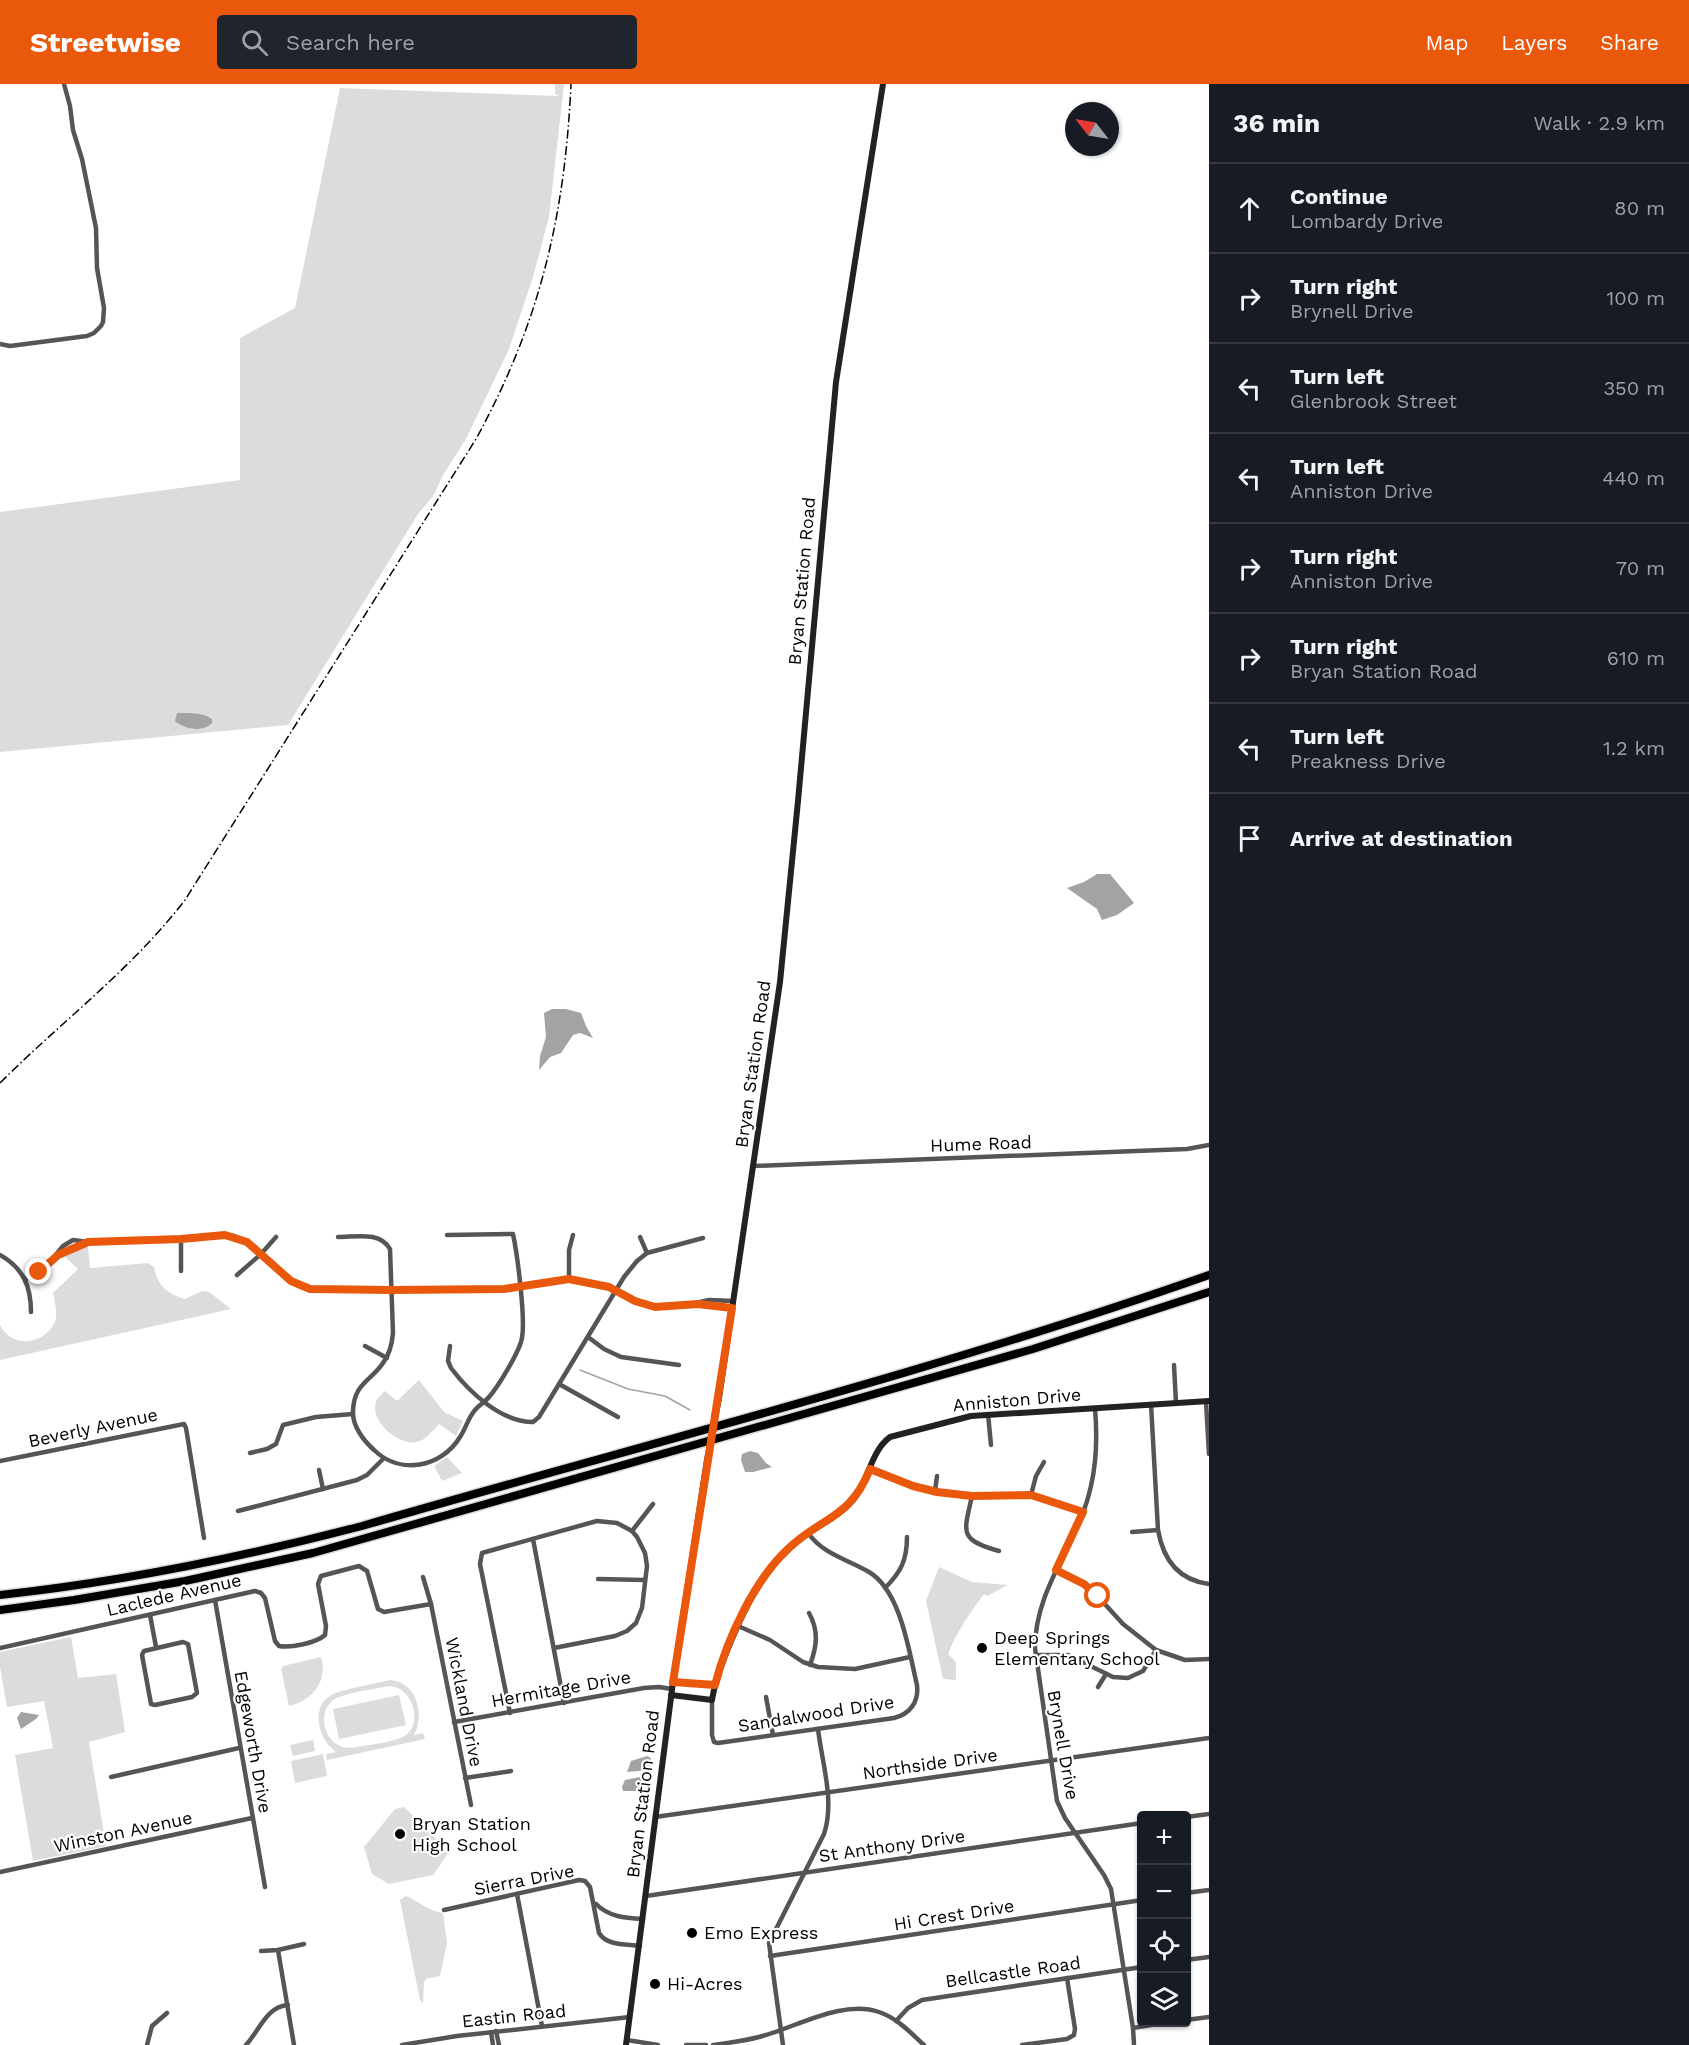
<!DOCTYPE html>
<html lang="en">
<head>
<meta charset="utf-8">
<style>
	body { margin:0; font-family:"Work Sans",sans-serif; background:#20242c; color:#f1f3f6 }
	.controls { position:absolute; right:18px; bottom:18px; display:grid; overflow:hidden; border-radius:6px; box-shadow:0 2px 4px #0004 }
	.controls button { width:54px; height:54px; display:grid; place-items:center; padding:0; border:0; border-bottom:2px solid #363941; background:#171b24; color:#f1f3f6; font:30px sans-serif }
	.compass { position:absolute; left:1065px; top:18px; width:54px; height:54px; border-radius:50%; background:#171b24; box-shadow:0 2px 4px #0004; rotate:301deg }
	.stop { position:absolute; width:18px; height:18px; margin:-14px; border:4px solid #ea580c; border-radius:50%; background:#fff }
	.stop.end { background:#ea580c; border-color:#fff; box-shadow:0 2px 6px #0008 }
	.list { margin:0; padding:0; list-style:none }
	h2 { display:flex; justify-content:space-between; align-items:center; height:78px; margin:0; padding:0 24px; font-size:26px }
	h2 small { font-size:20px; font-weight:400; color:#9ea1a6 }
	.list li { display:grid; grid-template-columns:39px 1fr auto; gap:18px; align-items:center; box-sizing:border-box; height:90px; padding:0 24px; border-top:2px solid #363941 }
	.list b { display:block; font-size:22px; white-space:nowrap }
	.list p { margin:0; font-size:20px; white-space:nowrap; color:#9ea1a6 }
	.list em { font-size:20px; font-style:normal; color:#9ea1a6 }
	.icon { flex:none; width:33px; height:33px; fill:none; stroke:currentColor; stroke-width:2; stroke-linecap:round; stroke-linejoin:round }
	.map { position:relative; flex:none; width:1209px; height:1961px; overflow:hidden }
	header { display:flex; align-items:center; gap:36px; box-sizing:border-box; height:84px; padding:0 30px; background:#ea580c; color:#fff }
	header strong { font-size:28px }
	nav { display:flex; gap:33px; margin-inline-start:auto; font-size:21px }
	.search { width:420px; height:54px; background:#20242c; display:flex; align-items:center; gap:15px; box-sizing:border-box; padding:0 21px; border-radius:6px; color:#9ea1a6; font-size:22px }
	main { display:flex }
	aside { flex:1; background:#171b24 }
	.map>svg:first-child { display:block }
	.green { fill:#dcdcdc; fill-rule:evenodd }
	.water { fill:#a3a3a3 }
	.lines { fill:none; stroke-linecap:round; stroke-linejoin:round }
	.stream { stroke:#a3a3a3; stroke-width:1.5 }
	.highway-casing { stroke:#dbdbdb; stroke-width:11 }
	.street { stroke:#555; stroke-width:4.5 }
	.secondary { stroke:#222; stroke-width:6 }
	.highway { stroke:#000; stroke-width:8 }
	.rail { stroke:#000; stroke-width:1.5; stroke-dasharray:9 3 1.5 3; stroke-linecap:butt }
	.secondary-bridge { stroke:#222; stroke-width:6 }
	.route { stroke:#ea580c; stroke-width:8 }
	.poi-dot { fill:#000; stroke:#fff; stroke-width:2 }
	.labels { text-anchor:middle; stroke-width:4.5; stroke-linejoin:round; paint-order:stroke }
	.street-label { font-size:18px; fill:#000; stroke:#fff }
	.poi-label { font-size:18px; fill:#000; stroke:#fff; text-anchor:start }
</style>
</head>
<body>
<header>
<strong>Streetwise</strong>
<div class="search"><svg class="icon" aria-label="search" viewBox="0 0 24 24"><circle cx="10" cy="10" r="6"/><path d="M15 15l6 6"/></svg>Search here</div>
<nav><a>Map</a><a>Layers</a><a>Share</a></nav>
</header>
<main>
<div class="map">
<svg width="1209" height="1961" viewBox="0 0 1209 1961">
	<rect width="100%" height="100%" fill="#fff"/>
	<g class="green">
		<polygon points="555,0 564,0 549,133 533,193 509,265 466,355 443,391 434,411 418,430 288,641 0,668 0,428 240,396 240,254 295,224 340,4 559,12 555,10"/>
		<path d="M85 1162 88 1163 90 1184 148 1179 154 1183C157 1201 167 1210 185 1215L202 1207 209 1208 231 1225 0 1276V1241C11 1264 44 1262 55 1238 58 1230 55 1218 53 1209L78 1185 64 1172Z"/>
		<path d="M419 1296 444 1328 463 1337 456 1352 439 1340C433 1346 426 1356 417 1358 399 1362 369 1337 376 1318 377 1314 382 1310 385 1307L397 1317Z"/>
		<polygon points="447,1373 462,1389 442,1397 434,1382"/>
		<path d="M939 1483 972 1498 1008 1501 987 1512 984 1510C970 1529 957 1547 948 1570L956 1578V1596L943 1595 926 1517Z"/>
		<polygon points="71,1553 78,1594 116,1590 125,1648 89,1658 106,1762 33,1777 15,1671 53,1664 44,1617 7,1623 0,1583 0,1568"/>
		<path d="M321 1573C328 1597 313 1616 289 1622L281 1585 283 1582Z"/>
		<path d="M391 1596C417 1599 425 1630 414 1651L423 1649 425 1655 327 1676 326 1670 336 1668C327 1661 321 1652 319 1640 316 1611 336 1608 358 1603 369 1601 380 1598 391 1596ZM389 1602C411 1602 424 1637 406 1651 396 1658 369 1661 356 1663 328 1670 315 1633 331 1618 340 1609 375 1605 389 1602Z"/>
		<polygon points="399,1611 406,1641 339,1655 333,1625"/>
		<polygon points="313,1656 315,1667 293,1672 290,1661"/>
		<polygon points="323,1670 327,1692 295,1699 291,1677"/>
		<polygon points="404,1723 449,1768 433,1791 389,1800 372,1790 364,1763 395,1725"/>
		<path d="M406 1812C420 1818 428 1827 443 1829L447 1859 440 1892 426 1895 424 1899 423 1919 420 1916 400 1816Z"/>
	</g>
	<g class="water">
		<path d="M177 629C189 629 202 628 212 635V639C202 649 185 645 175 637Z"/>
		<polygon points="1097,790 1110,790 1134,819 1117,831 1102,836 1097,825 1067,804 1084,798"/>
		<polygon points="552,925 566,925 581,929 586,942 593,954 580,949 573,951 561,969 550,973 539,986 540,972 546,953 544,929"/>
		<polygon points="750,1367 758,1369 766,1379 772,1383 753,1388 745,1388 741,1376 742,1370"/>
		<polygon points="21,1628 39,1631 36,1635 21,1645 17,1634"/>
		<polygon points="647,1672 651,1674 649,1686 627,1688 631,1677"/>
		<polygon points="645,1692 643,1707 623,1707 622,1703 625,1696"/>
	</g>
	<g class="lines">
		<polyline class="stream" points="580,1286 628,1305 665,1312 690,1326"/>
		<defs>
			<g id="highway">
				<path d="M0 1511C123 1498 243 1473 362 1442 645 1360 931 1289 1209 1191"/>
				<polyline points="0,1526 74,1516 185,1497 313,1469 1033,1265 1209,1208"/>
			</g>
		</defs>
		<use href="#highway" class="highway-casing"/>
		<g class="street">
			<polyline points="0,260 10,262 87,252 94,249 101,242 103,238 104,224 97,184 96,144 82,75 73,46 70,22 64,0"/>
			<polyline points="753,1082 1187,1065 1209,1061"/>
			<path d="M338 1153C356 1153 380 1147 390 1165L393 1249C392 1260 390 1270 383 1279 371 1297 354 1299 353 1327 352 1342 364 1357 374 1366 400 1391 441 1384 460 1353 466 1344 468 1334 475 1326 479 1321 485 1318 489 1313 498 1303 517 1271 521 1258 527 1241 517 1169 513 1150L447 1151"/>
			<polyline points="640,1153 647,1169"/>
			<polyline points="181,1155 181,1187"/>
			<path d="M0 1171C23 1184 31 1202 31 1228"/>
			<polyline points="58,1171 88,1158"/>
			<polyline points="237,1191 261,1170 276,1153"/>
			<polyline points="26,1195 46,1183 63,1162 73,1156 88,1158 181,1155 225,1151 234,1152 247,1158 291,1197 300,1202 320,1206 504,1205 569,1195 609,1203 635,1217 655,1223 687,1221 709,1216 733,1217"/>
			<polyline points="569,1195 569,1166 573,1151"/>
			<polyline points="701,1220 732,1224"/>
			<polyline points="588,1253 604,1265 621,1273 679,1281"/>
			<polyline points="365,1262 387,1274"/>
			<path d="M450 1262 448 1277 451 1284C469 1308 501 1338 533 1338L539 1333 624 1193 637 1177 647 1169 703 1154"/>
			<polyline points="1174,1281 1176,1319"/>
			<polyline points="559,1300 618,1333"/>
			<polyline points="1206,1317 1209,1370"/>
			<path d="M1151 1320 1158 1446C1163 1475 1178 1496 1209 1500"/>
			<path d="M1095 1324C1098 1361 1096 1394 1083 1429 1065 1475 1035 1513 1035 1564L1057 1717 1065 1734 1104 1791 1111 1805 1133 1944 1134 1961"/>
			<polyline points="988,1330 991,1361"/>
			<polyline points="250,1369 267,1365 276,1360 283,1341 316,1333 353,1330"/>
			<polyline points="0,1377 184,1340 186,1344 204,1454"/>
			<polyline points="870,1385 913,1402 937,1408 972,1412 1031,1411 1083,1428"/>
			<polyline points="319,1386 323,1405"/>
			<polyline points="935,1407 937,1392"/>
			<polyline points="1031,1411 1036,1392 1044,1378"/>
			<path d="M972 1412C964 1448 958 1456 999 1467"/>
			<polyline points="238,1427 357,1396 367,1391 383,1375"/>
			<polyline points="632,1447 653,1420"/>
			<polyline points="1132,1448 1158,1446"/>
			<polyline points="533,1455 564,1619"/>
			<polyline points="1056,1486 1092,1506 1123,1540 1156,1566 1185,1576 1209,1575"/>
			<polyline points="423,1493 431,1520 471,1721"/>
			<polyline points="598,1495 645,1496"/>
			<path d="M885 1504C901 1488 907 1476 907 1453"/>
			<polyline points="215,1516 265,1803"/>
			<path d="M809 1529C819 1547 817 1562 810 1581"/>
			<polyline points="150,1531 156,1563"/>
			<polyline points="738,1542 770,1556 803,1578 818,1583 855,1585 910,1573"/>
			<polygon points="183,1558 188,1560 197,1609 192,1613 155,1621 151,1620 142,1571 144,1567"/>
			<path d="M0 1564 255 1507 261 1509 265 1514 275 1557 279 1562C291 1564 316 1559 325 1551L326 1542 318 1500 321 1492 359 1482 367 1487 378 1525 384 1528 431 1520"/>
			<polyline points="1035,1571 1068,1571 1113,1593 1128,1594 1143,1587 1156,1566"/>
			<polyline points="1098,1603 1106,1590"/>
			<polyline points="766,1613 773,1651"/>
			<path d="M712 1616V1651L714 1658 718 1659 894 1634C910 1630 919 1618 917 1601 909 1568 901 1507 869 1488 847 1475 824 1471 808 1449"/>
			<polyline points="510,1629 480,1480 482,1469 597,1437 617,1439 632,1447 637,1453 645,1469 647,1482 642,1524 636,1539 627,1547 615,1552 554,1564"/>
			<polyline points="454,1638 644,1604 659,1603 672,1605"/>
			<polyline points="111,1693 239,1664"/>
			<polyline points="465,1694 511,1687"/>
			<polyline points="655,1733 1209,1654"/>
			<polyline points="1186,1733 1209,1730"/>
			<polyline points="0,1788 252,1734"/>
			<polyline points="1186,1809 1209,1806"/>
			<polyline points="517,1810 542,1942"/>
			<polyline points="646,1812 1142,1739"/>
			<path d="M596 1820C609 1833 625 1834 643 1835"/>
			<path d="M444 1826 579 1796 585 1797 590 1803 599 1849C607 1862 626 1860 640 1862"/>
			<polyline points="278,1866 294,1961"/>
			<polyline points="261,1867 278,1866 304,1860"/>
			<polyline points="770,1872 1142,1816"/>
			<polyline points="1186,1876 1209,1873"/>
			<polyline points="1186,1936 1209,1933"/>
			<polyline points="896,1937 908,1924 922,1916 1142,1883"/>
			<polyline points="1133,1944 1169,1938"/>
			<polyline points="496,1947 499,1961"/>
			<polyline points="491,1948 493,1961"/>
			<polyline points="627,1956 658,1961"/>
			<polyline points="147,1961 152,1942 167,1929"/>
			<path d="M246 1961C259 1947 267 1922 288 1921"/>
			<polyline points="402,1961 457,1952 630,1933"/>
			<polyline points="686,1961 706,1961"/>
			<path d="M713 1961C728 1959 744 1957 759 1953 795 1944 842 1915 879 1928 897 1934 910 1948 924 1961"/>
			<path d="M783 1961 769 1859 824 1750C835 1717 822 1679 818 1645"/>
			<polyline points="1022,1961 1067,1955 1074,1951 1075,1945 1067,1894"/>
		</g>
		<g class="secondary">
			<polyline points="719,1314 780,898 798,717 836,298 883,0"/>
			<polyline points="673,1598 715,1601"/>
			<path d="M671 1611 712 1616C716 1592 725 1572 734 1550 750 1514 766 1482 798 1456 816 1442 838 1434 853 1416 869 1397 870 1368 890 1353L971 1332 1209 1317"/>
			<polyline points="626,1961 673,1598 707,1376"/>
		</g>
		<use href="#highway" class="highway"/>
		<path class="rail" d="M0 999C62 937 131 886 185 816L476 355C540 238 565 132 571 0"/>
		<polyline class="secondary-bridge" points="707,1376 719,1314"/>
	</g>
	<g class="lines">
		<path class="route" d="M39 1188 58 1171 88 1158 181 1155 225 1151 247 1158 291 1197 310 1205 392 1206 504 1205 569 1195 609 1203 635 1217 655 1223 698 1220 732 1224 673 1598 715 1601C727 1555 754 1496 789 1464 823 1432 850 1435 870 1385L913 1402 937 1408 972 1412 1031 1411 1083 1428 1056 1486 1084 1500 1098 1512"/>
	</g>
	<g class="poi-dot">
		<circle cx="982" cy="1564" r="6"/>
		<circle cx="400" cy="1750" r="6"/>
		<circle cx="692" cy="1849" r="6"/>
		<circle cx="655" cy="1900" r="6"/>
	</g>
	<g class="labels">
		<g class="street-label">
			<text transform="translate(802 497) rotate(-85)" y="6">Bryan Station Road</text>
			<text transform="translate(753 980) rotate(-82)" y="6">Bryan Station Road</text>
			<text transform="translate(981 1060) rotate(-2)" y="6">Hume Road</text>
			<text transform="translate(1017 1316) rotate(-5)" y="6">Anniston Drive</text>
			<text transform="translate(93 1344) rotate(-12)" y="6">Beverly Avenue</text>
			<text transform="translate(174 1511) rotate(-13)" y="6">Laclede Avenue</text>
			<text transform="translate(561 1605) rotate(-10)" y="6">Hermitage Drive</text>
			<text transform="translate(464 1618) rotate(79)" y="6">Wickland Drive</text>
			<text transform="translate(816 1630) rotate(-9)" y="6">Sandalwood Drive</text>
			<text transform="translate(253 1658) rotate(80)" y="6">Edgeworth Drive</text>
			<text transform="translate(1063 1661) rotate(80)" y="6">Brynell Drive</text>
			<text transform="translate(930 1680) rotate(-8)" y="6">Northside Drive</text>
			<text transform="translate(643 1710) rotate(-83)" y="6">Bryan Station Road</text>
			<text transform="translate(123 1748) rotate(-12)" y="6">Winston Avenue</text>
			<text transform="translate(892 1762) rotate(-8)" y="6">St Anthony Drive</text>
			<text transform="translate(524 1796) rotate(-11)" y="6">Sierra Drive</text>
			<text transform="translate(954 1831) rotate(-9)" y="6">Hi Crest Drive</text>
			<text transform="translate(1013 1888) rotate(-8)" y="6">Bellcastle Road</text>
			<text transform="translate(514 1932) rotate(-6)" y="6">Eastin Road</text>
		</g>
		<g class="poi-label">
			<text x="994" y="1560">Deep Springs<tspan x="994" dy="21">Elementary School</tspan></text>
			<text x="412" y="1746">Bryan Station<tspan x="412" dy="21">High School</tspan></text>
			<text x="704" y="1855">Emo Express</text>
			<text x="667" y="1906">Hi-Acres</text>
		</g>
	</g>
</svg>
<div class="controls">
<button>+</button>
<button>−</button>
<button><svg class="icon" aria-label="locate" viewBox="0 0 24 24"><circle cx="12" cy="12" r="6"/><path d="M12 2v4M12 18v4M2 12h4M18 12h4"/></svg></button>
<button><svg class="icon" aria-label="layers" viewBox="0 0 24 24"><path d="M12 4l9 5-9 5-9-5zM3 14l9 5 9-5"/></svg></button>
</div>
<svg class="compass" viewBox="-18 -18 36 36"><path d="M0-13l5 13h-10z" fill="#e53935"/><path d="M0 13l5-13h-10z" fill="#9ea1a6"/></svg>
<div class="stop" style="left:1098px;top:1512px"></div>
<div class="stop end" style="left:39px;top:1188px"></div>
</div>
<aside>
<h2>36 min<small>Walk · 2.9 km</small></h2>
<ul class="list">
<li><svg class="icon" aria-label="ahead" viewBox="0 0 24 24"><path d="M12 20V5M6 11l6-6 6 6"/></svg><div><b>Continue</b><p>Lombardy Drive</p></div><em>80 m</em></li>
<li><svg class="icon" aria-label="right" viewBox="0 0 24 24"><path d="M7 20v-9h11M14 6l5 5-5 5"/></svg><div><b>Turn right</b><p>Brynell Drive</p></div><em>100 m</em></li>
<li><svg class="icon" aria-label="left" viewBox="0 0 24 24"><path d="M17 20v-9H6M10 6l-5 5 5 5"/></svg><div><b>Turn left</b><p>Glenbrook Street</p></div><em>350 m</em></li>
<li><svg class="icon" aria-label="left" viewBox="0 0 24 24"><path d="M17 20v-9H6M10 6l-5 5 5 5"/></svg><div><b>Turn left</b><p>Anniston Drive</p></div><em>440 m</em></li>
<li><svg class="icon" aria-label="right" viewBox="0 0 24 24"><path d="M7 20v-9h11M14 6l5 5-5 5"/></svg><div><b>Turn right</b><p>Anniston Drive</p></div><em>70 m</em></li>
<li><svg class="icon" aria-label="right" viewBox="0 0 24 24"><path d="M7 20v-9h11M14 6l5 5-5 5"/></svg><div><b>Turn right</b><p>Bryan Station Road</p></div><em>610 m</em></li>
<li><svg class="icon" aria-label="left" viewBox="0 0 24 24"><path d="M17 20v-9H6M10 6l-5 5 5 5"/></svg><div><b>Turn left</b><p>Preakness Drive</p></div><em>1.2 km</em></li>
<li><svg class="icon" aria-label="arrive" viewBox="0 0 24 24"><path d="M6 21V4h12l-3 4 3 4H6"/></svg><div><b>Arrive at destination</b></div></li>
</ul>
</aside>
</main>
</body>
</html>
